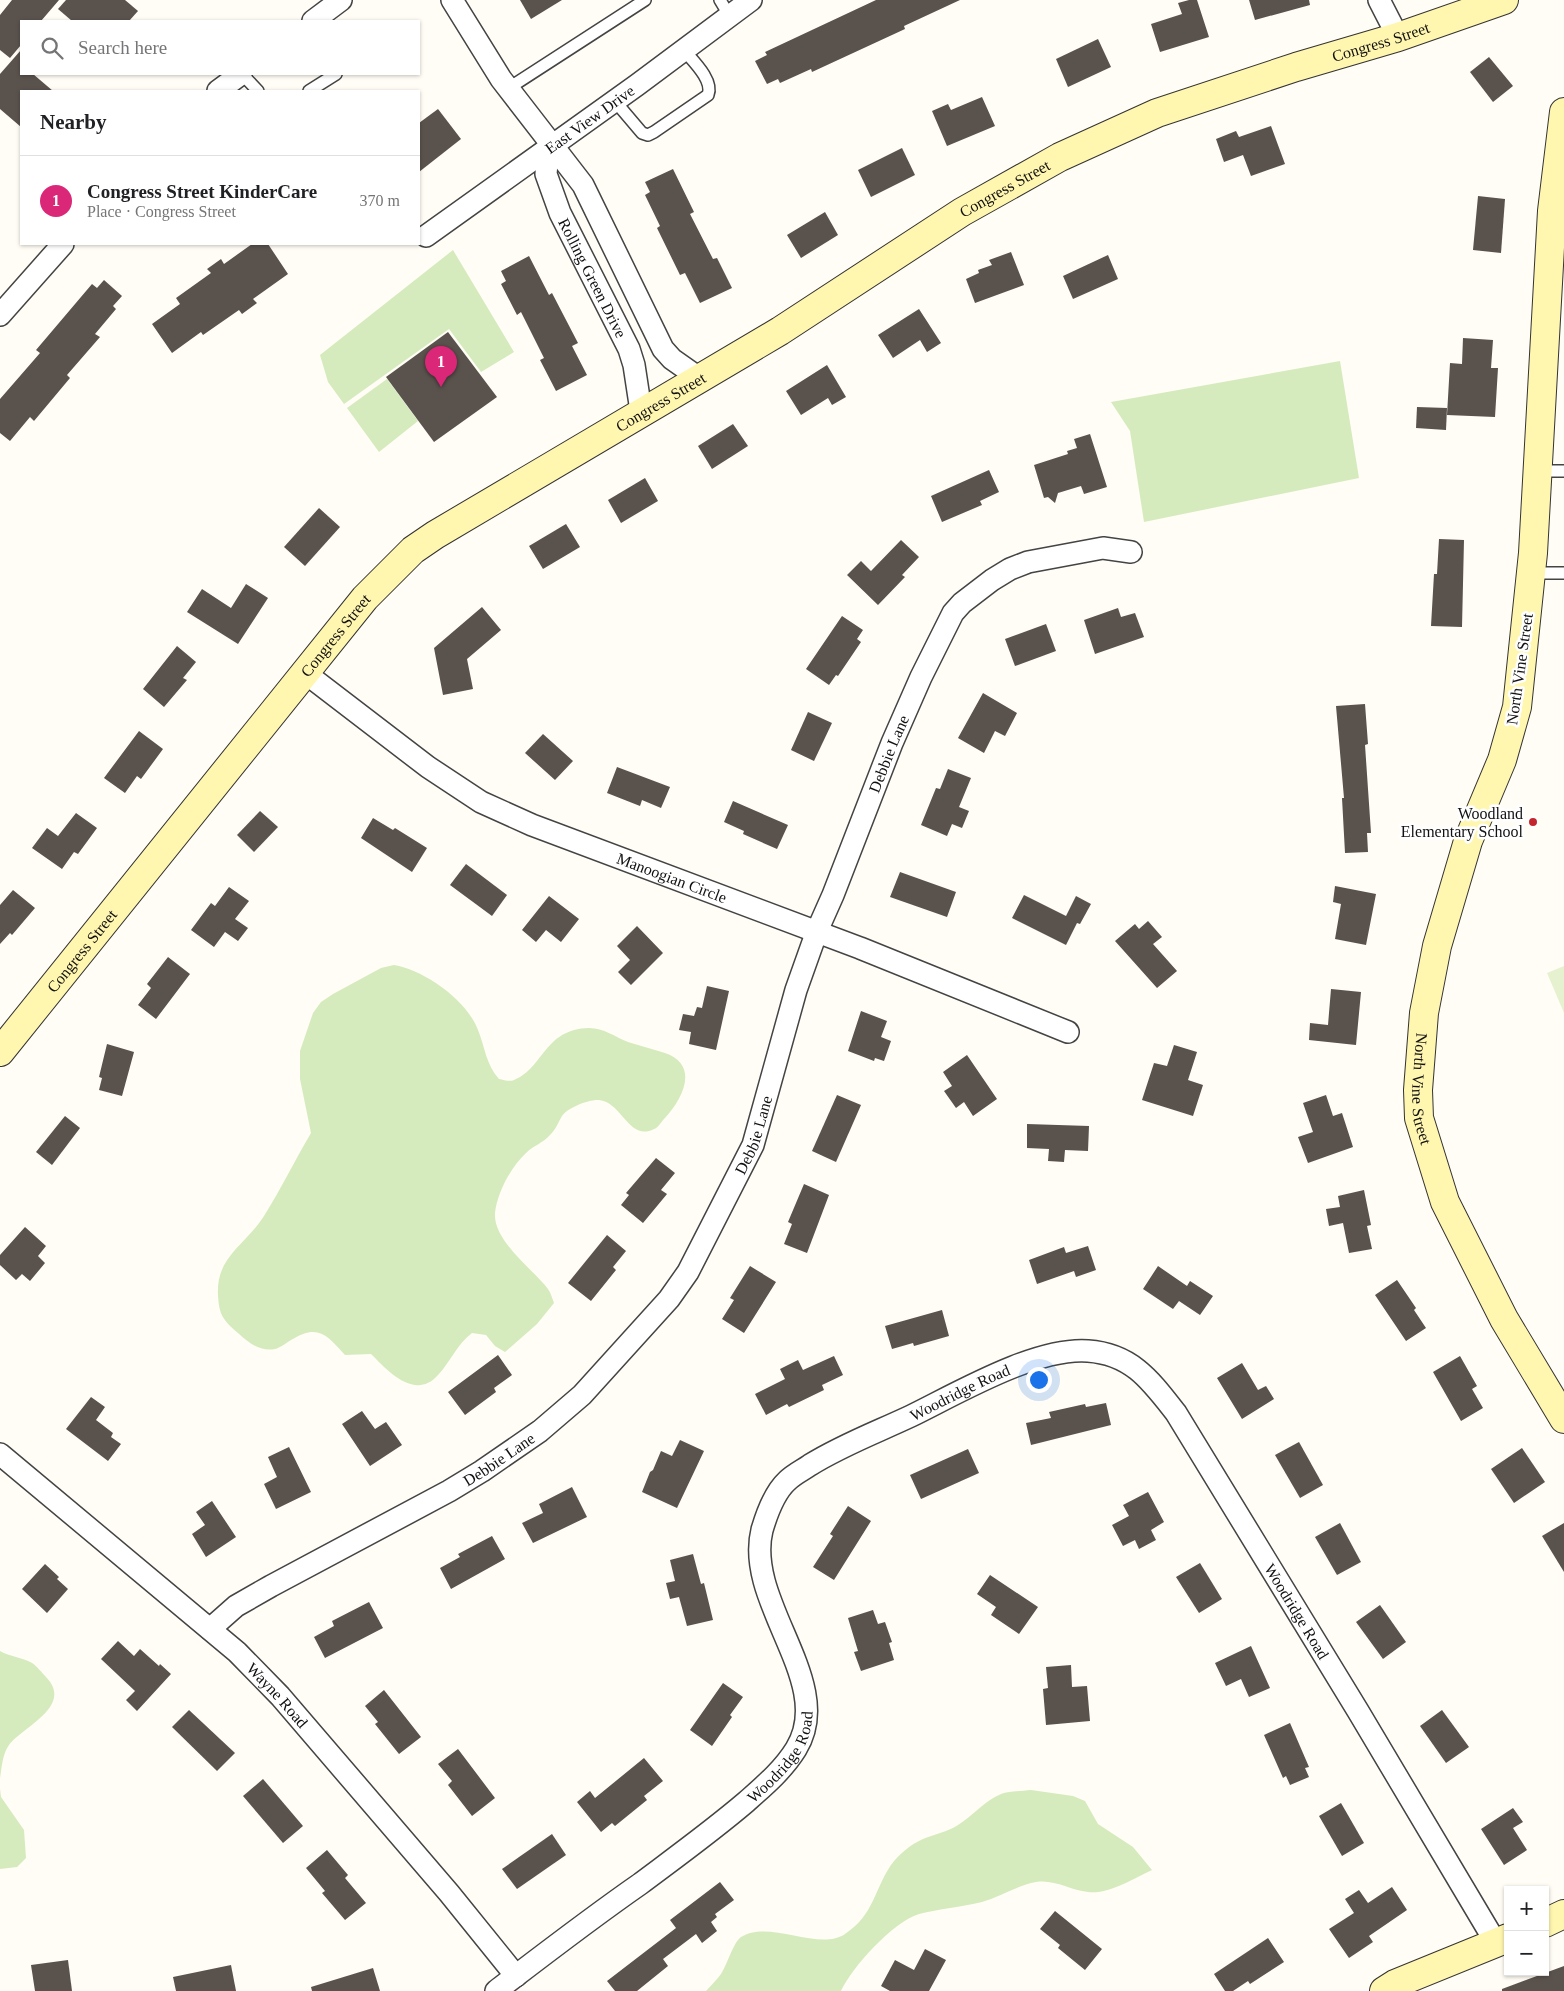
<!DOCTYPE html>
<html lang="en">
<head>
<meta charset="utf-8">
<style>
	body { margin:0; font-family:Georgia,serif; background:#f6f6f6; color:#202124 }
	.controls { position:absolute; right:15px; bottom:15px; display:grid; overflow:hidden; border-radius:0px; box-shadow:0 1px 4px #0004 }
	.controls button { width:45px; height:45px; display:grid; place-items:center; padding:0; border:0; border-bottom:1px solid #e0e0e0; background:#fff; color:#202124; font:25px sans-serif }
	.you { position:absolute; left:1038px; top:1379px; width:18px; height:18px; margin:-12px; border:4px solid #fff; border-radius:50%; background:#1a73e8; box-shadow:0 0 0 8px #1a73e833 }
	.badge { display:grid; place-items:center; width:32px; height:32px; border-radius:50%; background:#db2777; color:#fff; font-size:16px; font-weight:700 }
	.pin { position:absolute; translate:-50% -41px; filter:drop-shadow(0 1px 2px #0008) }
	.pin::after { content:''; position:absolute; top:26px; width:18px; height:15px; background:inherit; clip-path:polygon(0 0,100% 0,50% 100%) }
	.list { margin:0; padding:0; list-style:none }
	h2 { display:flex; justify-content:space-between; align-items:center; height:65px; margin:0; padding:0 20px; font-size:21px }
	h2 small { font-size:16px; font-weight:400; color:#757577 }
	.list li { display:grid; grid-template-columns:32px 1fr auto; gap:15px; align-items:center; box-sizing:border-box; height:90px; padding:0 20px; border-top:1px solid #e0e0e0 }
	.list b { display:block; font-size:19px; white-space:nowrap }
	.list p { margin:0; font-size:16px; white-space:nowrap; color:#757577 }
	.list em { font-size:16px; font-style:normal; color:#757577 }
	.icon { flex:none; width:28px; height:28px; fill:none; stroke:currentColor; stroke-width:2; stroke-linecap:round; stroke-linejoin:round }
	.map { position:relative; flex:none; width:1564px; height:1991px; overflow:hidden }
	.search { position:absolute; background:#fff; box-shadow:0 1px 4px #0004; left:20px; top:20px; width:400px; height:55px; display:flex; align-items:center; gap:12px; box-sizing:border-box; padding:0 18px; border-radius:0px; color:#757577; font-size:19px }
	.panel { position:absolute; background:#fff; box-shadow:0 1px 4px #0004; left:20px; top:90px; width:400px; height:155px; border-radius:0px }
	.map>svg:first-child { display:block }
	.green { fill:#d5ebbd }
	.pitch { fill:#e6f2cf }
	.building { fill:#5a524d }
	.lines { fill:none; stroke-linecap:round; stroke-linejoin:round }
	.lane-casing { stroke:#444; stroke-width:14 }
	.street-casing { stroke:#444; stroke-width:24 }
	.secondary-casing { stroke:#333; stroke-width:30 }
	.lane { stroke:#fff; stroke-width:11 }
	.street { stroke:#fff; stroke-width:21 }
	.secondary { stroke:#fff6b0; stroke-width:28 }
	.poi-dot { fill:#c4262e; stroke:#fff; stroke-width:2 }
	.labels { text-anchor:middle; stroke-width:5; stroke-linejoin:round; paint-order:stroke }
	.street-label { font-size:16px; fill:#111; stroke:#fff }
	.poi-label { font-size:16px; fill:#111; stroke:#fff; text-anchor:end }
</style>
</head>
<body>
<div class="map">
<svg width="1564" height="1991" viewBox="0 0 1564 1991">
	<rect width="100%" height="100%" fill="#fffdf5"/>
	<g class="green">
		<polygon points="453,250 514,352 481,372 449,329 344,404 328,382 320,355"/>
		<polygon points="1340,361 1359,478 1144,522 1130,431 1111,402"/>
		<polygon points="387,379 418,421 379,452 347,408"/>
		<path d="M394 965C424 970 467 1000 478 1030 485 1047 486 1065 499 1079 504 1080 510 1082 514 1080 544 1068 544 1029 589 1028 604 1028 615 1037 628 1042 640 1046 653 1049 665 1053 700 1065 683 1099 664 1119 661 1122 658 1128 654 1129 629 1142 622 1102 599 1100 589 1099 567 1108 562 1116 558 1123 556 1129 550 1135 543 1143 533 1146 526 1153 511 1167 497 1193 495 1213 493 1241 533 1269 548 1289 551 1293 552 1298 554 1303L537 1324 505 1352 495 1346 486 1335 472 1333C457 1344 451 1361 438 1375 415 1401 388 1371 371 1354L345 1355C327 1335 318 1323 291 1340 286 1343 280 1348 275 1349 260 1352 249 1343 238 1333 223 1320 219 1315 218 1295 216 1256 245 1246 264 1216 281 1189 295 1160 311 1133L300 1079V1051L313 1013 321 1002 333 994 381 968Z"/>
		<path d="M0 1651C10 1657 22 1657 32 1663 37 1666 42 1673 46 1677 74 1706 24 1726 9 1745 2 1755 2 1767 0 1778Z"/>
		<polygon points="0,1789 1,1797 24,1830 26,1858 17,1867 0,1869"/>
		<path d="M1031 1790 1073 1796 1085 1801 1098 1824 1133 1847 1152 1870C1135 1878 1107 1895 1088 1892 1070 1890 1054 1879 1036 1882 1018 1885 1000 1897 982 1902 961 1907 939 1909 919 1914 893 1922 852 1967 841 1991H706C711 1985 717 1980 721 1974 727 1965 733 1943 741 1937 769 1919 819 1952 845 1934 874 1915 874 1890 891 1865 898 1855 911 1844 923 1839 935 1834 947 1832 958 1825 973 1816 984 1801 1001 1794 1010 1791 1022 1791 1031 1790Z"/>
	</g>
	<polygon class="pitch" points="1564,966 1564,1013 1547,973"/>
	<g class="building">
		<polygon points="12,0 59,0 41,21 21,21 21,45 10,58 0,50 0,15"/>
		<polygon points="66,0 125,0 138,11 129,21 72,21 58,9"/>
		<polygon points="520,0 562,0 531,19"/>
		<polygon points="876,0 960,0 904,26 905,29 812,72 811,69 780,83 778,79 767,84 755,61 767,55 765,52"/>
		<polygon points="1189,0 1197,0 1209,37 1160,52 1151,24 1182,14 1178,3"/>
		<polygon points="1249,0 1309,0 1310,5 1255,20"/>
		<polygon points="1098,39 1111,67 1068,87 1056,59"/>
		<polygon points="21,50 21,74 33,74 53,91 21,91 21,127 0,109 0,74"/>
		<polygon points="1489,57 1513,86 1493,102 1470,72"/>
		<polygon points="982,97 995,126 947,146 932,111 948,104 951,110"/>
		<polygon points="438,109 461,139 419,172 419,123"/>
		<polygon points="1271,126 1285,164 1251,176 1243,155 1224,162 1216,139 1236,131 1239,137"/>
		<polygon points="902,148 915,175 871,197 858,170"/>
		<polygon points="673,169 694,212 690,214 713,259 717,258 732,288 700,303 685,273 680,275 657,228 660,226 645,195 650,192 645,182"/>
		<polygon points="1478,196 1505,199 1501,253 1473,250"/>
		<polygon points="825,212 838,235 801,258 787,235"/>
		<polygon points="252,244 268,244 288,274 253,299 257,303 242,314 239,310 203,335 201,332 172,353 152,324 180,304 176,298 211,273 207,269 221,259 224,264"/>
		<polygon points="1011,252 1024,285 975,303 966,279 979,273 978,270 992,265 989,260"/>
		<polygon points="1108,255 1118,279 1073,299 1063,276"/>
		<polygon points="529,256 549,295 552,293 578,343 572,346 587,375 556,391 540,360 544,358 521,312 517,315 501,284 506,281 501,271"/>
		<polygon points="104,280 122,296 113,306 116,309 95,334 100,337 67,375 70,378 34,421 30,417 10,441 0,433 0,399 40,353 36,350 92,284 97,288"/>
		<polygon points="919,309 941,343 927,352 920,340 893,358 878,335"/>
		<polygon points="448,332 497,397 434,442 386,377"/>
		<polygon points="1463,338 1493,340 1491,368 1498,368 1495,417 1447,415 1450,363 1462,364"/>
		<polygon points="827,365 846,397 832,405 828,398 801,415 786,391"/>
		<polygon points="1417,407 1447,408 1446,430 1416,428"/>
		<polygon points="733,424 748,446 712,469 698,446"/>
		<polygon points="1090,434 1107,487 1084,494 1081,486 1058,493 1055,503 1048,497 1044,498 1034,465 1068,454 1067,451 1077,448 1074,439"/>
		<polygon points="989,470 999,492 980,501 982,505 942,522 931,496"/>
		<polygon points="645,478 658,501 621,523 608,500"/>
		<polygon points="319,508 340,527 305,566 284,547"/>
		<polygon points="566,524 580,547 543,569 529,546"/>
		<polygon points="1439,539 1464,540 1462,627 1431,626 1434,574 1437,574"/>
		<polygon points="901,540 919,557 902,575 905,577 878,605 847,575 861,561 871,571"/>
		<polygon points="246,584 268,598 238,644 187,612 202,589 231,608"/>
		<polygon points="482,607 501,630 467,659 473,689 443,695 434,648"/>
		<polygon points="1118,608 1121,617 1135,613 1144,637 1095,654 1084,620"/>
		<polygon points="842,616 863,630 857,639 861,642 838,676 836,675 829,685 806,669"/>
		<polygon points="1046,624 1056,651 1015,666 1005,639"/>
		<polygon points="177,646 196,662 183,678 187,680 164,707 143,689"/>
		<polygon points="983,693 1017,713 1005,736 995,731 984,753 958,738"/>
		<polygon points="1365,704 1368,744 1365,745 1371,833 1367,833 1368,852 1345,853 1342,798 1344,798 1336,706"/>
		<polygon points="808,712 832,723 814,761 791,750"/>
		<polygon points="139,731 163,749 141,779 137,776 125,793 104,778"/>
		<polygon points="543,734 573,761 555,780 525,753"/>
		<polygon points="617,767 670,787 661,808 642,800 640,806 607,793"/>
		<polygon points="948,769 971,778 959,807 969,811 962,828 952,824 947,836 921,825 936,788 940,789"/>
		<polygon points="733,801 788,825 777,849 743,834 744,831 724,822"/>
		<polygon points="260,811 278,827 254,852 237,835"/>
		<polygon points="76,813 97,828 78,854 74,852 62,869 32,848 47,828 58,836"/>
		<polygon points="373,818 393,830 395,828 427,848 412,872 361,838"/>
		<polygon points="466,864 507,895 492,916 450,885"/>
		<polygon points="900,872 956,892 947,917 890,897"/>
		<polygon points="1335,886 1376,894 1366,945 1335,939 1341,904 1333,902"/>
		<polygon points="229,887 249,901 235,919 248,928 238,941 225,932 214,947 191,930 211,903 215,906"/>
		<polygon points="13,890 35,908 12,935 10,933 0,944 0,905"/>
		<polygon points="1024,895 1066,916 1076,896 1091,904 1080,924 1077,923 1066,945 1012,918"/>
		<polygon points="549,896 579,919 561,942 546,930 536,942 522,930"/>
		<polygon points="1148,921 1162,937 1153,944 1177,971 1157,988 1115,941 1135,924 1139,929"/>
		<polygon points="637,926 663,953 631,985 618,972 630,960 617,946"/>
		<polygon points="168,957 190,974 156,1019 138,1005 151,988 147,984"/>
		<polygon points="707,986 729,991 716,1050 689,1044 691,1032 679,1030 683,1014 694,1016 697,1007 702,1008"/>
		<polygon points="1331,989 1361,992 1356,1045 1309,1040 1310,1023 1328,1025"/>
		<polygon points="861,1011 887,1021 881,1037 891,1041 884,1061 875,1058 874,1061 848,1051"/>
		<polygon points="107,1044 134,1052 122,1096 99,1090 102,1078 99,1077"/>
		<polygon points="1174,1045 1197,1052 1188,1080 1203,1085 1193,1116 1142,1100 1154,1063 1167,1066"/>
		<polygon points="967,1055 997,1099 973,1116 964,1102 956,1108 944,1091 952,1086 943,1072"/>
		<polygon points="837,1095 861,1105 836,1162 812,1151"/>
		<polygon points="1326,1095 1333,1116 1342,1113 1353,1147 1308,1163 1298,1137 1313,1132 1303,1103"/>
		<polygon points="65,1116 80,1128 52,1165 36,1152"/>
		<polygon points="1027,1124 1089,1126 1088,1151 1065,1150 1064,1162 1048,1161 1049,1149 1027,1148"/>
		<polygon points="656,1158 675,1173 661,1190 667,1194 643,1223 621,1205 629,1195 626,1193"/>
		<polygon points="804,1184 829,1195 807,1253 784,1244 792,1224 788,1222"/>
		<polygon points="1364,1190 1371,1225 1367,1226 1372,1249 1349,1253 1343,1223 1329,1226 1326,1209 1340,1207 1338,1196"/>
		<polygon points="25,1227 46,1246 38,1256 45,1263 30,1281 22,1274 16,1280 0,1265 0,1255"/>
		<polygon points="607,1235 626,1251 613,1267 616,1270 591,1301 568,1283"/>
		<polygon points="1088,1246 1096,1270 1076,1277 1074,1271 1037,1284 1029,1260 1064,1247 1066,1253"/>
		<polygon points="750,1266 776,1282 744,1333 722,1319 734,1300 730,1298"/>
		<polygon points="1158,1266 1187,1286 1190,1281 1213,1296 1200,1315 1179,1301 1173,1309 1143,1289"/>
		<polygon points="1397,1280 1416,1308 1414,1310 1426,1328 1406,1341 1375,1295"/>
		<polygon points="942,1310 949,1336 914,1346 913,1343 892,1349 885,1326"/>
		<polygon points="498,1355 512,1375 494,1388 496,1392 465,1415 448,1392"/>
		<polygon points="834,1356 843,1375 822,1385 824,1390 789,1407 787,1404 766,1415 755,1394 785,1379 780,1369 798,1360 803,1370"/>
		<polygon points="1460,1356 1477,1386 1472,1389 1483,1408 1461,1421 1433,1372"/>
		<polygon points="1242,1363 1258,1390 1266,1386 1274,1399 1242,1419 1217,1378"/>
		<polygon points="91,1397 105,1407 96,1420 113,1433 111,1437 121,1444 108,1461 66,1429"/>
		<polygon points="1106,1403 1111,1425 1031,1445 1026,1423 1051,1418 1049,1412 1085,1404 1086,1407"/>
		<polygon points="362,1411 375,1429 386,1422 402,1445 370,1466 342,1424"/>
		<polygon points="680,1440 704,1451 677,1508 642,1492 650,1472 653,1470 661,1451 672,1456"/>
		<polygon points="1299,1442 1323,1485 1300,1498 1275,1455"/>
		<polygon points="289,1447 311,1492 276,1509 264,1484 277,1477 268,1457"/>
		<polygon points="1522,1448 1545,1482 1514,1503 1491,1469"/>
		<polygon points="968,1449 979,1473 921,1499 910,1475"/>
		<polygon points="572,1487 587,1517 533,1543 522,1523 543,1513 539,1504"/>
		<polygon points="1148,1492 1164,1522 1151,1530 1156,1540 1139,1549 1135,1540 1123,1546 1112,1525 1129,1516 1123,1505"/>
		<polygon points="212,1501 236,1537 206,1557 192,1534 205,1525 196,1512"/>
		<polygon points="848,1506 871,1521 834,1580 813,1567 833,1536 830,1534"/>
		<polygon points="1340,1523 1361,1562 1337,1575 1315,1537"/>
		<polygon points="1564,1523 1564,1572 1542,1536"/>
		<polygon points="492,1536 505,1559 451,1589 440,1568 460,1557 458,1554"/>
		<polygon points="693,1554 701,1584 704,1583 713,1620 687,1626 679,1597 670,1599 666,1583 675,1581 670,1560"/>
		<polygon points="1200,1563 1222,1599 1199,1613 1176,1577"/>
		<polygon points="45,1564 59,1577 57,1579 68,1589 47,1613 22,1589"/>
		<polygon points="990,1575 1038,1607 1019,1634 991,1615 996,1607 977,1594"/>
		<polygon points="369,1602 383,1628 325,1658 314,1637 334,1626 332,1621"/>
		<polygon points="1380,1605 1406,1642 1383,1659 1356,1622"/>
		<polygon points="873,1610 878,1624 885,1622 892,1642 889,1643 894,1660 861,1671 854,1652 858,1651 848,1618"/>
		<polygon points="118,1641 134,1656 140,1649 159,1666 160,1664 171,1674 137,1711 126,1700 135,1691 101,1659"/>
		<polygon points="1251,1646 1270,1688 1249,1697 1241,1679 1226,1686 1215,1663"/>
		<polygon points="1071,1665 1072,1687 1087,1686 1090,1721 1046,1725 1043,1689 1048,1688 1046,1667"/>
		<polygon points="723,1683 743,1697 730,1715 732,1717 712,1746 690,1730"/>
		<polygon points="384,1690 421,1737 399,1754 375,1724 378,1722 365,1706"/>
		<polygon points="189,1710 235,1753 217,1771 172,1727"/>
		<polygon points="1442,1710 1469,1747 1446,1763 1420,1726"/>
		<polygon points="1290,1723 1309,1767 1305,1768 1309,1777 1290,1785 1286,1776 1283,1778 1264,1735"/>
		<polygon points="458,1749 495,1798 472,1816 448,1785 452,1781 438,1764"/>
		<polygon points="644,1758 663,1781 644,1796 647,1800 615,1826 612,1823 601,1832 577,1802 590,1791 595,1798"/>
		<polygon points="263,1779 303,1826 283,1843 243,1796"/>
		<polygon points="1341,1803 1364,1843 1342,1856 1319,1816"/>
		<polygon points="1513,1808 1523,1822 1513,1828 1527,1850 1504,1865 1481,1829"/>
		<polygon points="552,1834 566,1855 517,1889 502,1869"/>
		<polygon points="327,1850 348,1875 345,1878 366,1903 345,1920 322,1893 325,1891 306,1868"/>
		<polygon points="720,1882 734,1900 715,1914 717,1917 711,1922 717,1931 702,1943 696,1934 663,1959 668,1966 637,1991 615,1991 607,1981 676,1928 670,1920"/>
		<polygon points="1392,1887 1407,1910 1369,1936 1373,1942 1349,1958 1329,1929 1354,1913 1345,1899 1359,1890 1368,1903"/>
		<polygon points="1055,1911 1102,1949 1085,1970 1058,1948 1060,1945 1040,1929"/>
		<polygon points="1268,1938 1284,1962 1250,1984 1248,1981 1233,1991 1225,1991 1214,1974"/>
		<polygon points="925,1949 946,1960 929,1991 890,1991 881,1986 895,1960 914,1970"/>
		<polygon points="68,1960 72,1991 35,1991 31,1965"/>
		<polygon points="231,1965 236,1991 176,1991 173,1977"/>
		<polygon points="1564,1966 1564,1991 1502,1991 1502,1989"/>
		<polygon points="373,1968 380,1991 312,1991 311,1987"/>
	</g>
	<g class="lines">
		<defs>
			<g id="lane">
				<polyline points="720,0 729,15"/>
				<polyline points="242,74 258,91"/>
				<polyline points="509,88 645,0"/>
				<polyline points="309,91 336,74"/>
				<path d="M614 100 642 133 648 135 654 132 708 95C714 80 692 60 683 49"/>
				<polyline points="1538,471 1564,471"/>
				<polyline points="1531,573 1564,573"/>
			</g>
			<g id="street">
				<polyline points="452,0 501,79 583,185 663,349 672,359 699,378"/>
				<polyline points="1379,0 1398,37"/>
				<polyline points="313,21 341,0"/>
				<polyline points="218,91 241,74"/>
				<path id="s1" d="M553 144 547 163 546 174 560 213 629 349 634 365 641 411"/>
				<path id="s2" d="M426 236 637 85 751 0"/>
				<polyline points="0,315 63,244"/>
				<path id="s3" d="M304 672 428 767 481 802 532 825 860 948 1068 1032"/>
				<path id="s4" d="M0 1454 237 1652 280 1696 449 1893 516 1976"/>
				<path id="s5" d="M210 1629 236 1606 271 1586 449 1491 482 1471 540 1431 582 1395 669 1299 688 1272 753 1145 796 990 817 931 833 895 892 743 921 677 953 613 962 603 992 580 1010 569 1028 562 1103 548 1131 552"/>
				<path id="s6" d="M496 1991C543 1955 591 1918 640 1884 676 1857 712 1831 746 1802 764 1786 783 1770 796 1749 837 1683 744 1603 762 1530 767 1513 774 1493 787 1481 794 1474 803 1470 810 1465 842 1445 877 1432 911 1416 958 1393 1036 1347 1088 1351 1132 1354 1151 1381 1176 1413L1358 1711 1496 1943"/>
			</g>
			<g id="secondary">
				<path id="s7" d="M1564 112 1552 211 1533 553 1517 707 1502 760 1468 841 1437 946 1424 1013 1418 1090 1419 1118 1445 1202 1504 1319 1564 1419"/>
				<path id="s8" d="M0 1052 365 598 413 550 435 535 780 331 962 212 1060 157 1157 113 1296 67 1398 37 1504 0"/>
				<polyline points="1545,1923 1564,1914"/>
				<polyline points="1384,1991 1395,1984 1508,1938"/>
			</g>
		</defs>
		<use href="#lane" class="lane-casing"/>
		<use href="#street" class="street-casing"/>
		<use href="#secondary" class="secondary-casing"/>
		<use href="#lane" class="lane"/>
		<use href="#street" class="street"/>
		<use href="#secondary" class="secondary"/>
	</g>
	<circle class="poi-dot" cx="1533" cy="822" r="5"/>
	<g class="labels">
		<g class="street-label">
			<text dy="6" stroke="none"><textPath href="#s8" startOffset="1749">Congress Street</textPath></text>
			<text dy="6" stroke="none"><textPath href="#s2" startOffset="201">East View Drive</textPath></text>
			<text dy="6" stroke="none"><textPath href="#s8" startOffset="1344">Congress Street</textPath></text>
			<text dy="6" stroke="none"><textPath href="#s1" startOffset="145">Rolling Green Drive</textPath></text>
			<text dy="6" stroke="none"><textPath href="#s8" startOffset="939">Congress Street</textPath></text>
			<text dy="6" stroke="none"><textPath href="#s8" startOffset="535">Congress Street</textPath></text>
			<text transform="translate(1519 669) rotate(-82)" y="6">North Vine Street</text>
			<text dy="6" stroke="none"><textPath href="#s5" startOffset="1161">Debbie Lane</textPath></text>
			<text dy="6" stroke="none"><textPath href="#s3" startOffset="425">Manoogian Circle</textPath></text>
			<text dy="6" stroke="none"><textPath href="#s8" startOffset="130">Congress Street</textPath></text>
			<text dy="6" stroke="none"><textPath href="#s7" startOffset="994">North Vine Street</textPath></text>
			<text dy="6" stroke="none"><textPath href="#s5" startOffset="756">Debbie Lane</textPath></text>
			<text dy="6" stroke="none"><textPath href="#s6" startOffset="866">Woodridge Road</textPath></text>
			<text dy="6" stroke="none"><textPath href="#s5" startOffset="336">Debbie Lane</textPath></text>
			<text dy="6" stroke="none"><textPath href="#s6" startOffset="1346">Woodridge Road</textPath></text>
			<text dy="6" stroke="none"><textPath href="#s4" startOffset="368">Wayne Road</textPath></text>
			<text dy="6" stroke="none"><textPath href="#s6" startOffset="372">Woodridge Road</textPath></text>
		</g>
		<g class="poi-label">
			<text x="1523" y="819">Woodland<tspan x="1523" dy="18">Elementary School</tspan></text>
		</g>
	</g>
</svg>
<div class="controls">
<button>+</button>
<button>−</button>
</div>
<div class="you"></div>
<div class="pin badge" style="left:441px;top:387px">1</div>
<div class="search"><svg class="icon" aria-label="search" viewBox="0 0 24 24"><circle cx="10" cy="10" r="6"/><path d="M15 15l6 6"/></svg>Search here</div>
<section class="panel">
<h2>Nearby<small></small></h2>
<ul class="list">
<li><span class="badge">1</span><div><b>Congress Street KinderCare</b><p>Place · Congress Street</p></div><em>370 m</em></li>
</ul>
</section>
</div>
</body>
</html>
